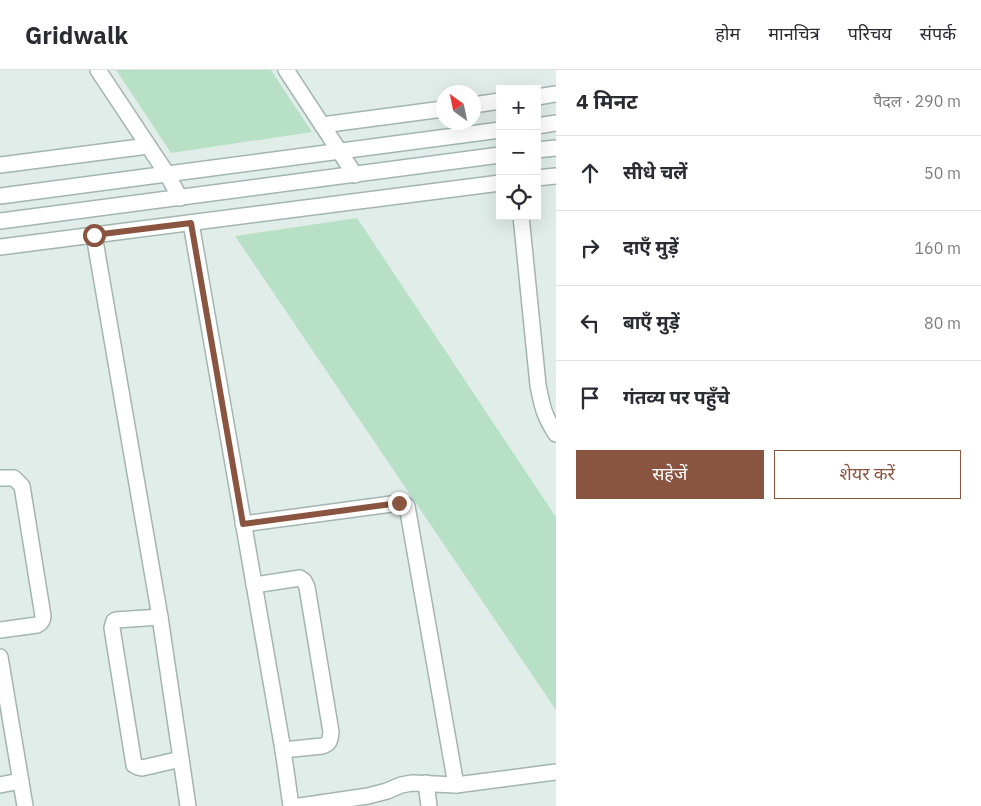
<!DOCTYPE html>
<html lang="hi">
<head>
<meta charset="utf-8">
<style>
	body { margin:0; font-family:"IBM Plex Sans","Noto Sans Devanagari",sans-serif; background:#f2f2f3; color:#2b2b33 }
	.controls { position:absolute; right:15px; top:15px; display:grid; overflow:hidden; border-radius:0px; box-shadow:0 5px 20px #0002 }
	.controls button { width:45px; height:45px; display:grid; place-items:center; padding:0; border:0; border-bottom:1px solid #e1e1e2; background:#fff; color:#2b2b33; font:25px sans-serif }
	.compass { position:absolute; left:436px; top:15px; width:45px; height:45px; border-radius:50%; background:#fff; box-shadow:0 5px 20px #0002; rotate:327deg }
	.stop { position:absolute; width:15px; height:15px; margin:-11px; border:4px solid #8a5540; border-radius:50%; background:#fff }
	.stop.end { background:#8a5540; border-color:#fff; box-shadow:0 1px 5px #0008 }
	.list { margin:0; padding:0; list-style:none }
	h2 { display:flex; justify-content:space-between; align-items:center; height:65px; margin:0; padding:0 20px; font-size:21px }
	h2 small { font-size:16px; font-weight:400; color:#7c7c81 }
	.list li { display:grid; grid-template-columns:32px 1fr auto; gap:15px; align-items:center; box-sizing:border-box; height:75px; padding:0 20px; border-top:1px solid #e1e1e2 }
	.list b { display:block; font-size:19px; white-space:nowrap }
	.list em { font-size:16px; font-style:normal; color:#7c7c81 }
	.actions { display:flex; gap:10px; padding:15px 20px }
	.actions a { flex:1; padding:11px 0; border:1px solid #8a5540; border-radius:0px; text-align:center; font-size:18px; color:#8a5540 }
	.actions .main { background:#8a5540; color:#fff }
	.icon { flex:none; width:28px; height:28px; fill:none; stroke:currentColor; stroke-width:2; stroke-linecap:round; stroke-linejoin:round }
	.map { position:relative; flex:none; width:556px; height:736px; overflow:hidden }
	header { display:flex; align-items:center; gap:30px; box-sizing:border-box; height:70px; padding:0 25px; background:#fff; border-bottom:1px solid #e1e1e2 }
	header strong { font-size:24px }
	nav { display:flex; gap:28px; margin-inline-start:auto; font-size:18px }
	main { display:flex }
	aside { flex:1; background:#fff }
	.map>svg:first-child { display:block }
	.green { fill:#b8e0c6 }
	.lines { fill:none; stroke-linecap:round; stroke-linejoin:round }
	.minor-casing { stroke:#a3b5b1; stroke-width:18 }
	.minor { stroke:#fff; stroke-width:15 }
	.route { stroke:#8a5540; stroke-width:6 }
</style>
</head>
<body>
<header>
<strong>Gridwalk</strong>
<nav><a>होम</a><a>मानचित्र</a><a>परिचय</a><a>संपर्क</a></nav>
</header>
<main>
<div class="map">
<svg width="556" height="736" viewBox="0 0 556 736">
	<rect width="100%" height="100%" fill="#e1ede9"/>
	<g class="green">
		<polygon points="116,0 271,0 312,62 171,83"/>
		<polygon points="357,148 556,447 556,640 235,166"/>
	</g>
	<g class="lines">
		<defs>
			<g id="minor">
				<polyline points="98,0 167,104 180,128"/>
				<polyline points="286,0 355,105"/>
				<polyline points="537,27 556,24"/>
				<polyline points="473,35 500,31"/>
				<polyline points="322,55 443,39"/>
				<polyline points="537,56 556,53"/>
				<polyline points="537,80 556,78"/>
				<polyline points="0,95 148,76"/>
				<polyline points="537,108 556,106"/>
				<polyline points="0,126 500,60"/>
				<path d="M521 146 538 315C542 336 544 346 556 364"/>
				<polyline points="0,151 500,85"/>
				<polyline points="191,153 283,680 291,736"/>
				<polyline points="94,165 160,547 188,736"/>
				<polyline points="0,177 500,113"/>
				<path d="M0 408H14L22 416 43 546C43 551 41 553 37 555L0 560"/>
				<polyline points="243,454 399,433 403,433 407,436 456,715"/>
				<path d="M254 515 300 508 304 511 307 517 331 662C330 670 330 674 322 676L283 680"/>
				<polyline points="160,547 116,550 114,551 112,558 134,695 138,697 142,698 181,689"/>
				<polyline points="0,587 25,736"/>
				<polyline points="426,713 429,736"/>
				<polyline points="0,715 21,711"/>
				<polyline points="300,736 368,726 387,721 401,715 412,713 456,715 556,702"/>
			</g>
		</defs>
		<use href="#minor" class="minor-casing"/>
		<use href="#minor" class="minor"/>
	</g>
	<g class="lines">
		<polyline class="route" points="94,165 191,153 243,454 399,433"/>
	</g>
</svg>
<div class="controls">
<button>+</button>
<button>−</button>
<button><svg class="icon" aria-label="locate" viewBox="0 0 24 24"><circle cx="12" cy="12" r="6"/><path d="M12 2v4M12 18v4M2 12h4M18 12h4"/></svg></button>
</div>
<svg class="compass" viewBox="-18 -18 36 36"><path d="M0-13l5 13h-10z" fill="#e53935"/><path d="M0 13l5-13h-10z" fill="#7c7c81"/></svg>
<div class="stop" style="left:94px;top:165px"></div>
<div class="stop end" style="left:399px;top:433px"></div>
</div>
<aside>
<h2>4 मिनट<small>पैदल · 290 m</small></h2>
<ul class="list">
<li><svg class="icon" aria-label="ahead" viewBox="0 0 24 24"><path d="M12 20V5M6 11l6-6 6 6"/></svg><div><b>सीधे चलें</b></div><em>50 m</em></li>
<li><svg class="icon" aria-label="right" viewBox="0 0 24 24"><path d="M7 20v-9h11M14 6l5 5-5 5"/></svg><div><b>दाएँ मुड़ें</b></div><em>160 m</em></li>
<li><svg class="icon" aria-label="left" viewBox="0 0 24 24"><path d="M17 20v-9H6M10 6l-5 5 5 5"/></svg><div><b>बाएँ मुड़ें</b></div><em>80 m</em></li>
<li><svg class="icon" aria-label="arrive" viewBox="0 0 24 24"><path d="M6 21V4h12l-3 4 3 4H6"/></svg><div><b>गंतव्य पर पहुँचे</b></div></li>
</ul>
<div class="actions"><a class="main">सहेजें</a><a>शेयर करें</a></div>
</aside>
</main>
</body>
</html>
